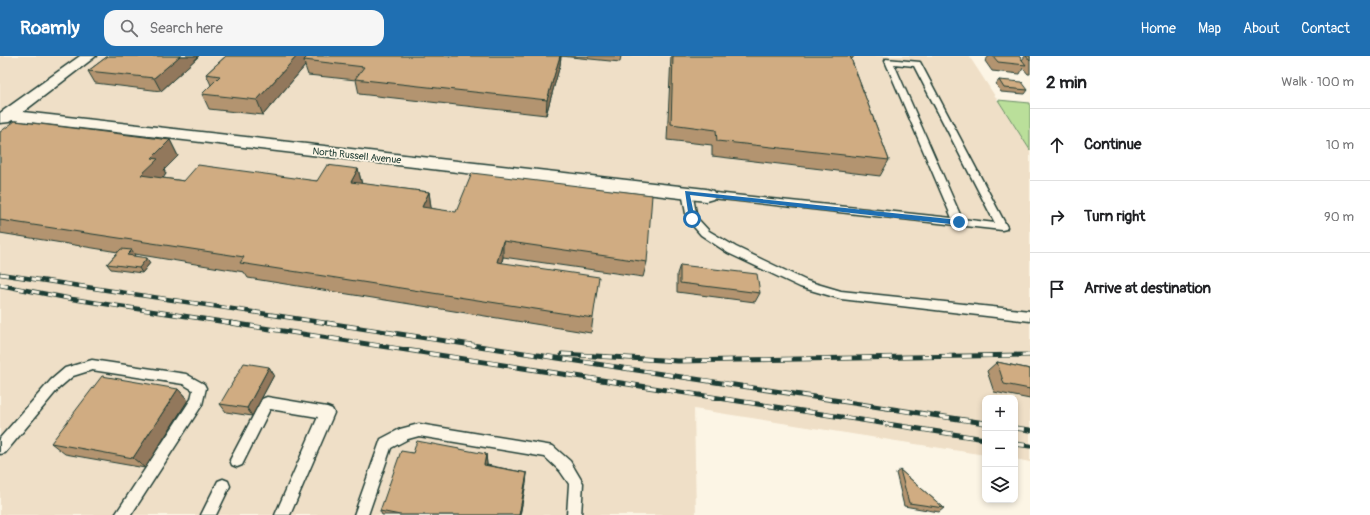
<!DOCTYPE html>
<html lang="en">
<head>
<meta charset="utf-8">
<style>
	body { margin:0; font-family:Pangolin,sans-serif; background:#f6f6f6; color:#202124 }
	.controls { position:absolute; right:12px; bottom:12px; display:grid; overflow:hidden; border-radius:8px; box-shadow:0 2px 6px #0003 }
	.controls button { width:36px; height:36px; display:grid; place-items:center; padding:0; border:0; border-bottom:1px solid #e0e0e0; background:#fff; color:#202124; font:20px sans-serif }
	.stop { position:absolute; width:12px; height:12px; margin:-9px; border:3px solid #1f6fb2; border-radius:50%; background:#fff }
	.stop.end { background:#1f6fb2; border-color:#fff; box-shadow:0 1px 4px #0008 }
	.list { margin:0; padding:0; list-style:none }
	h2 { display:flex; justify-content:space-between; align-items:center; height:52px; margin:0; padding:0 16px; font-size:17px }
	h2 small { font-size:13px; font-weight:400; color:#757577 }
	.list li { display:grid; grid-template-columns:26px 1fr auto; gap:12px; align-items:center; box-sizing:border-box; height:72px; padding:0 16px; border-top:1px solid #e0e0e0 }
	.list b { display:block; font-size:15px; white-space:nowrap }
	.list em { font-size:13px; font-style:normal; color:#757577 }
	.icon { flex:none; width:22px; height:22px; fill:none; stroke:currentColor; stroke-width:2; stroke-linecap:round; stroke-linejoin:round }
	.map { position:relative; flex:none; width:1030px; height:459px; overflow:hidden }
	header { display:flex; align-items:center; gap:24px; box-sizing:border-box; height:56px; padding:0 20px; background:#1f6fb2; color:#fff }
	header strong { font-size:19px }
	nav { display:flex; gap:22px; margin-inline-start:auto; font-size:14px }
	.search { width:280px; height:36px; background:#f6f6f6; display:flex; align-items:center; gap:10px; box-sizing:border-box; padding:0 14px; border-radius:12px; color:#757577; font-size:15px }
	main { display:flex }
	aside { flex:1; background:#fff }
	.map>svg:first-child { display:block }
	.built { fill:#efdfc7 }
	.green { fill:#badf9a; stroke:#6c8e67 }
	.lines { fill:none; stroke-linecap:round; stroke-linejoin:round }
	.lane-casing { stroke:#1f3d34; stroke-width:3 }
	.street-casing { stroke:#1f3d34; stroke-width:3 }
	.lane { fill:#fcf5e5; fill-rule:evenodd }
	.street { fill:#fcf5e5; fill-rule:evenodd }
	.rail-far1-casing { stroke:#1f3d34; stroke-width:4.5 }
	.rail-casing { stroke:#1f3d34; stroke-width:5 }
	.rail-far1 { stroke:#fcf5e5; stroke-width:3; stroke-dasharray:8; stroke-linecap:butt }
	.rail { stroke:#fcf5e5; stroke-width:3.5; stroke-dasharray:10; stroke-linecap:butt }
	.wall { fill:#b39470; stroke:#1f3d34 }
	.shaded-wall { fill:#92785b; stroke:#1f3d34 }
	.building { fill:#d0ac82; stroke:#1f3d34 }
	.route { fill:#1f6fb2 }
	.labels { text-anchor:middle; stroke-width:3.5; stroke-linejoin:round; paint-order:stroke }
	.street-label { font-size:10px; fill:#1f3d34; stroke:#fcf5e5 }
</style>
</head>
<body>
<header>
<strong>Roamly</strong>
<div class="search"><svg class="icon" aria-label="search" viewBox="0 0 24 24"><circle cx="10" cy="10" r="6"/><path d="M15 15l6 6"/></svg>Search here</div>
<nav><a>Home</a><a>Map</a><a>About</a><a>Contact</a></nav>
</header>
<main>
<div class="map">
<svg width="1030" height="459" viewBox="0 0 1030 459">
	<rect width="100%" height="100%" fill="#fcf5e5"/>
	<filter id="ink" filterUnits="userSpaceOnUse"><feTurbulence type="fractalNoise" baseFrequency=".025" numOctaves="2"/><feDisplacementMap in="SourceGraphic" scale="8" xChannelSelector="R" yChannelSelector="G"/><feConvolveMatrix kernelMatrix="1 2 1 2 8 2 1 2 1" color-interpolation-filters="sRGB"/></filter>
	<g filter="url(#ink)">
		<polygon class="built" points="0,0 969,0 1030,94 1030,406 1015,403 1015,342 985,342 985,399 694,353 696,459 0,459"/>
		<polygon class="green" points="998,44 1030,47 1030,94"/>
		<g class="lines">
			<defs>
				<g id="lane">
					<path d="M886 3 920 6 1007 171 1006 173 1002 174 703 141 701 139 706 136 952 162 885 5ZM894 8 914 10 995 167 962 163Z"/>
					<polygon points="687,133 692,136 697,162 709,175 736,191 807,225 841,235 1030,255 1030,265 841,243 800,231 728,197 701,179 687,163 682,136"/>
					<polygon points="92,304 186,318 204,328 206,332 202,349 131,459 115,459 191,343 193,334 183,328 92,314 73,320 59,332 5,397 0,398 0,382 51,324 65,312"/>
					<polygon points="267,341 327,351 332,353 334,357 290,459 275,459 318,361 270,353 242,409 237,411 232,409 230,404 262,343"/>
					<polygon points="419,368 553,390 570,405 583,427 581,459 567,459 569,428 560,415 545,401 419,380 408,383 391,392 368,459 354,459 381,383 400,373"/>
					<polygon points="223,423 228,425 230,430 216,459 201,459 218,425"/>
				</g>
				<polygon id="street" points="80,0 96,0 23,56 706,133 713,135 715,139 713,143 706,145 12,64 9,66 0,67 0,57"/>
			</defs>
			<use href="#lane" class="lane-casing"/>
			<use href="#street" class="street-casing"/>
			<use href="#lane" class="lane"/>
			<use href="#street" class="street"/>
			<defs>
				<g id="rail-far1">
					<polyline points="0,218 333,268"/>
					<polyline points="0,229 72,243 238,268"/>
				</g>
				<g id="rail">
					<polyline points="231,267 985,383"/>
					<polyline points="327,267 985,367"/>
					<polyline points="562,298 678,305 1030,299"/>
					<polyline points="1015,372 1030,374"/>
					<polyline points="1015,388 1030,390"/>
				</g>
			</defs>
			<use href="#rail-far1" class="rail-far1-casing"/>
			<use href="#rail" class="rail-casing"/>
			<use href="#rail-far1" class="rail-far1"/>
			<use href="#rail" class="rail"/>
		</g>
		<g class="wall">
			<polygon points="108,0 199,0 161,35 95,27 88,15"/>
			<polygon points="226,0 621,0 620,6 561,0 560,9 546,59 359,38 356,24 308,19 305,10 263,59 209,53 202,38 211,29 206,18"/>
			<polygon points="671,0 854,0 852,3 851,3 889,104 880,120 712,100 712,89 667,84"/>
			<polygon points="989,0 1019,0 1022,4 1025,0 1030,0 1030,18 1028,18 1023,12 1020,18 992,15 985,5"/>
			<polygon points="999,24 1028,34 1025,38 1001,36 996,28"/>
			<polygon points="0,76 170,84 178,100 164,114 166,118 163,122 184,125 317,125 358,113 362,128 429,136 431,152 647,206 643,221 503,201 502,207 593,262 591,277 248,222 244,216 135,198 134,200 150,207 142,217 111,213 107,208 118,196 0,177"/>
			<polygon points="680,209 760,237 755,246 677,236 677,218"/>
			<polygon points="997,306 1030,313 1030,343 994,336 987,315"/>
			<polygon points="269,311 274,319 252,360 226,356 220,348"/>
			<polygon points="178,333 188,344 145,412 65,398 51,387"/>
			<polygon points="413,397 486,398 487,409 527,417 526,427 520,459 382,459 380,455"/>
			<polygon points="900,414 944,452 939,456 904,450 896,417"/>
		</g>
		<g class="shaded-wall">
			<polygon points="180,0 199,0 161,35 154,22"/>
			<polygon points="297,0 309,0 304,4 305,10 263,59 257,44"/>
			<polygon points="560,0 561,0 560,9 546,59 547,44"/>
			<polygon points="170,84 178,100 164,114 166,118 151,135 141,119 152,102"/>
			<polygon points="358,113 362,129 351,126"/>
			<polygon points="429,136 431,152 425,167 422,151"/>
			<polygon points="503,185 503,201 497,222 497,206"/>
			<polygon points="132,194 135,199 131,204 127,199"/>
			<polygon points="147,202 150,207 142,217 139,212"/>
			<polygon points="269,311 274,319 252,360 247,352"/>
			<polygon points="178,333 188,344 145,412 133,402"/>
			<polygon points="486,398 487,408 485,419 484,409"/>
			<polygon points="527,417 526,427 520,459 519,459"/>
		</g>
		<g class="building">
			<polygon points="108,0 180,0 154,22 88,15"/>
			<polygon points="226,0 297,0 257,44 202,38 220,20 206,18"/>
			<polygon points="308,0 560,0 547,44 355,23 364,11 304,4"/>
			<polygon points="673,0 850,0 889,104 717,85 716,74 671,68"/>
			<polygon points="993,0 1019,0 1026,9 998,6"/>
			<polygon points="1026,0 1030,0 1030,5"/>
			<polygon points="999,24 1022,26 1028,34 1004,32"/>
			<polygon points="15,65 170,84 152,102 158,103 141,119 184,125 198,109 317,125 327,109 358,113 351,126 429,136 422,151 456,156 472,117 652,139 647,206 503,185 497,206 599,221 593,262 240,207 244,201 0,164 0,76"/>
			<polygon points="121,193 132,194 127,199 147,202 139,212 107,208"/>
			<polygon points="680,209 757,218 760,237 680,227"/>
			<polygon points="997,306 1030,313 1030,333 1004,328"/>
			<polygon points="244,307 269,311 247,352 220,348"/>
			<polygon points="102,320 178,333 133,402 51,387"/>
			<polygon points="417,385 486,398 484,409 527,417 519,459 400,459 380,455 401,395 413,397"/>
			<polygon points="900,414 944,452 909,447"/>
		</g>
	</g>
	<polygon class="route" points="685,135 959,164 962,166 959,169 690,139 695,163 692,165 689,163"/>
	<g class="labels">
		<g class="street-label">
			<text transform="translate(357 99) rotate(6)" y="4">North Russell Avenue</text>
		</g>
	</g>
</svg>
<div class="controls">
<button>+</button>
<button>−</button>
<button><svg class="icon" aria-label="layers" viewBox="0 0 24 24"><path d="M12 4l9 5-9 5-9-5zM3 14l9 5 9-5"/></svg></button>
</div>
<div class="stop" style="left:692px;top:163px"></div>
<div class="stop end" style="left:959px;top:166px"></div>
</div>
<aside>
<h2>2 min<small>Walk · 100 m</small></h2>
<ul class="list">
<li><svg class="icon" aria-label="ahead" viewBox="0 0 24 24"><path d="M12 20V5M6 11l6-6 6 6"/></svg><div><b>Continue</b></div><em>10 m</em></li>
<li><svg class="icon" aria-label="right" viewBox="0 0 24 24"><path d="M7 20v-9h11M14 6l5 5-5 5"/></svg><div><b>Turn right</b></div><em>90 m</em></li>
<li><svg class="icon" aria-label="arrive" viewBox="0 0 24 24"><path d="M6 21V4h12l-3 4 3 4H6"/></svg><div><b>Arrive at destination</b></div></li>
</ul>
</aside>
</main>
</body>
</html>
